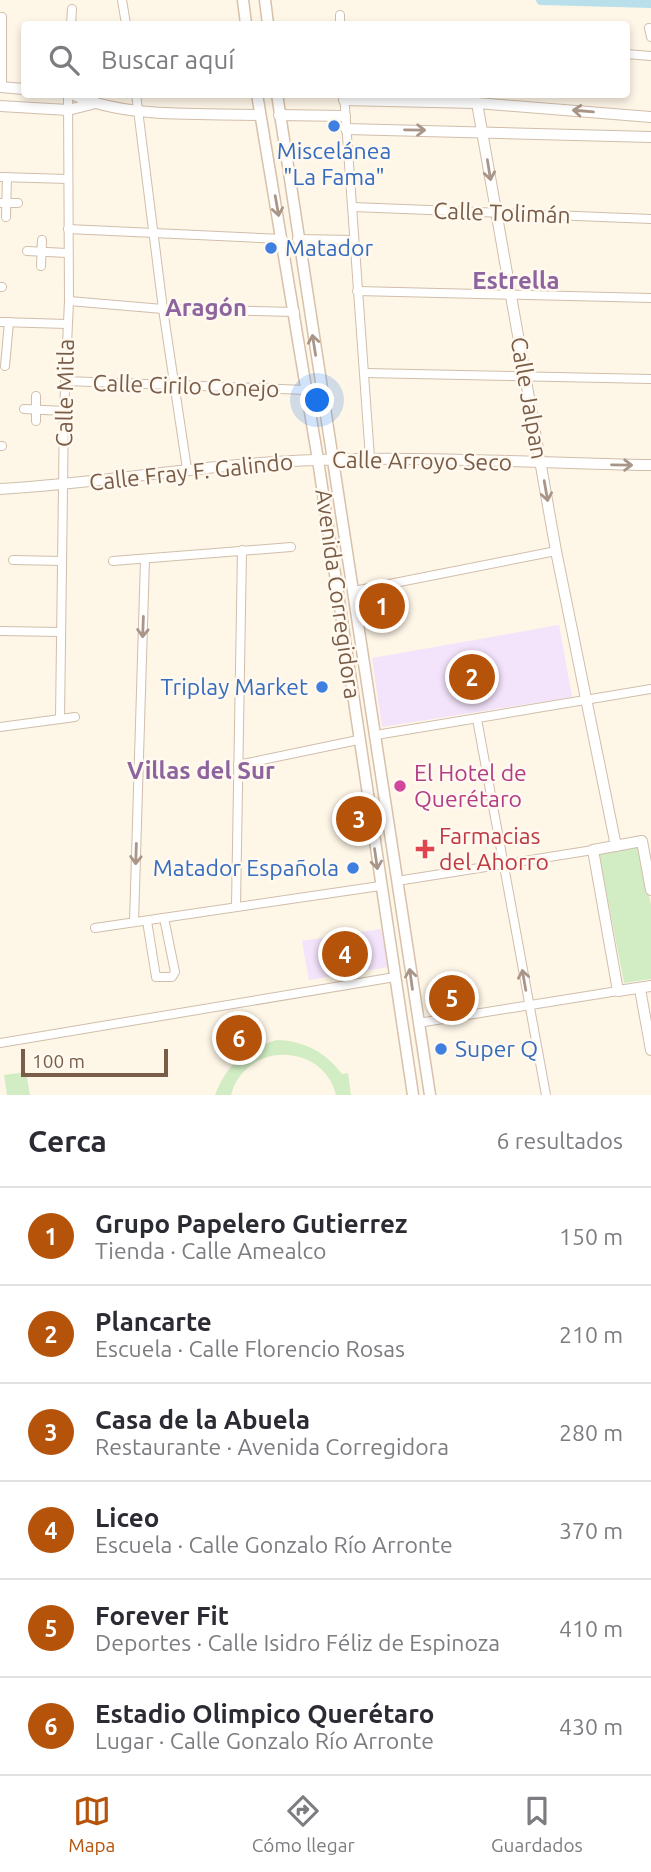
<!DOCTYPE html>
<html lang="es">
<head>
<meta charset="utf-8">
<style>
	body { margin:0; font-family:Ubuntu,sans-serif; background:#f7f7f7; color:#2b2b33 }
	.scale { position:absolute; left:21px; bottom:18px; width:147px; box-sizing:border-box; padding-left:7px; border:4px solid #7a5d48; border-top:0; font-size:19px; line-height:24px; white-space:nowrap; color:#7a5d48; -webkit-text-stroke:5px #fff9ef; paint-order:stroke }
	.you { position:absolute; left:318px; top:401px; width:24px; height:24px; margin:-18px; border:5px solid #fff; border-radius:50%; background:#1a73e8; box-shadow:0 0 0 10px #1a73e833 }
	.badge { display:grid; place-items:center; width:46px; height:46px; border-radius:50%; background:#b45309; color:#fff; font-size:23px; font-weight:700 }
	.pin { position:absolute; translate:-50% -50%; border:4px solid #fff; box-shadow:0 2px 7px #0006 }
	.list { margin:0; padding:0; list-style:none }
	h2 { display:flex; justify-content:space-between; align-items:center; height:91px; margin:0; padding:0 28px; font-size:30px }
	h2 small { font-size:23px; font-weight:400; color:#7c7c81 }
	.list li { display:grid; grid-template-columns:46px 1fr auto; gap:21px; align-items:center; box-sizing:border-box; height:98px; padding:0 28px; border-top:2px solid #e1e1e2 }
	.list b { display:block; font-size:26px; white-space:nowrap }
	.list p { margin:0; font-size:23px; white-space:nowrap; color:#7c7c81 }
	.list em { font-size:23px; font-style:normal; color:#7c7c81 }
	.icon { flex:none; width:38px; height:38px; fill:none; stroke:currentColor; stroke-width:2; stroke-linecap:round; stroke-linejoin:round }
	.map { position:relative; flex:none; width:651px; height:1095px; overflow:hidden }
	.search { position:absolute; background:#fff; box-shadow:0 4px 10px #0003; left:21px; right:21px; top:21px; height:77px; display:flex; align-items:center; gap:18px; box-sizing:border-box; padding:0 24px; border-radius:7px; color:#7c7c81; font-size:26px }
	.sheet { height:679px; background:#fff }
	nav { display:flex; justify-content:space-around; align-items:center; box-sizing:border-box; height:98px; border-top:2px solid #e1e1e2; background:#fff; font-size:19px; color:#7c7c81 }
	nav a { display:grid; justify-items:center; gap:4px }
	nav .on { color:#b45309 }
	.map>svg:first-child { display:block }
	.education { fill:#f3e3fb }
	.green { fill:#d2edc3 }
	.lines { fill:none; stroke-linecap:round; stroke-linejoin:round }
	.canal { stroke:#b9e0ea; stroke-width:10 }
	.minor-casing { stroke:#d1beab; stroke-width:10 }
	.tertiary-casing { stroke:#d1beab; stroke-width:12 }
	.secondary-casing { stroke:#d7c1aa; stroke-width:13 }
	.minor { stroke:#fff; stroke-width:8 }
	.tertiary { stroke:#fff; stroke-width:10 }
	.secondary { stroke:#fff; stroke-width:10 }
	.oneway { stroke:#a99688 }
	.shop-dot { fill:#3f7fe0; stroke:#fff9ef; stroke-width:2.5 }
	.hotel-dot { fill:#d1479c; stroke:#fff9ef; stroke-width:2.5 }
	.health-dot { fill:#e0444e; stroke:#fff9ef; stroke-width:2.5 }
	.labels { text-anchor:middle; stroke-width:5; stroke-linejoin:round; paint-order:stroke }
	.shop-label { font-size:23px; fill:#366cbe; stroke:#fff9ef; text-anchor:start }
	.street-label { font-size:23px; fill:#7a5d48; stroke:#fff9ef }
	.hotel-label { font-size:23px; fill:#b23c85; stroke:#fff9ef; text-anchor:start }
	.health-label { font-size:23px; fill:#be3a42; stroke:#fff9ef; text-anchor:start }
	.neighbourhood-label { font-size:24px; font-weight:bold; fill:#8d649e; stroke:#fff9ef }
</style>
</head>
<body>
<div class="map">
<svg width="651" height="1095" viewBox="0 0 651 1095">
	<rect width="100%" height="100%" fill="#fef6e7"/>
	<g class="education">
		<polygon points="559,625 572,697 382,727 372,658"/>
		<polygon points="381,929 388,967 309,980 302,941"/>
	</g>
	<g class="green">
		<polygon points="639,846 651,905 651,979 624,983 599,854"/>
		<path d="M277 1040C305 1041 325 1052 342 1074L348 1073 351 1095H336C323 1042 245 1041 231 1095H215C226 1065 245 1048 277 1040Z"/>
		<polygon points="26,1072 30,1095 7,1095 4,1075"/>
	</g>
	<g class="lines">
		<polyline class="canal" points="541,0 651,3"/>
		<defs>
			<g id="minor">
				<polyline points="122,0 126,24"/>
				<polyline points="340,15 340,24"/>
				<polyline points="71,24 72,9"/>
				<polyline points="649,28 651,37"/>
				<polyline points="626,54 651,56"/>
				<polyline points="2,87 2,17"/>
				<polyline points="136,94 163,309 187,469"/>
				<polyline points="344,94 370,458"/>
				<polyline points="0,177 67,179"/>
				<polyline points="0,203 18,203"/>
				<polyline points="353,207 651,219"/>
				<polyline points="6,217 7,177"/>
				<polyline points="68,229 283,239"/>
				<polyline points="297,239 354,240"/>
				<polyline points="27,251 67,253"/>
				<polyline points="41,266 42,240"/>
				<polyline points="0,287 2,287"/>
				<polyline points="357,291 651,298"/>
				<polyline points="69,301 163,309 295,312"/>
				<polyline points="0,322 67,324"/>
				<polyline points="5,366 9,322"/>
				<polyline points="365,373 651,379"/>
				<polyline points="65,381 307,390"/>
				<polyline points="24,409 64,411"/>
				<polyline points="36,421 36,396"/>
				<polyline points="0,446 2,446"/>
				<polyline points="13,560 62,561"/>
				<polyline points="113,561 291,547"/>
				<polyline points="354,591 556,551"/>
				<polyline points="0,631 61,632"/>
				<polyline points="60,719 64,411 69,301 68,94"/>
				<polyline points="477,719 546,1095"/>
				<polyline points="0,727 75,717"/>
				<polyline points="376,735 651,689"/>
				<polyline points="238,765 358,740"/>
				<polyline points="397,881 593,850"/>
				<polyline points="236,906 242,550"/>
				<polyline points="147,921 156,977 172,977 175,972 164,918"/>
				<polyline points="134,922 145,559"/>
				<polyline points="95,928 380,886"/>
				<polyline points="418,1023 618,991"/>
				<polyline points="0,1043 395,977"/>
			</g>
			<g id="tertiary">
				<polyline points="0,87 24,89"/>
				<path d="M72 94C124 119 202 113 259 115"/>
				<polyline points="344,100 477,103 651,117"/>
				<polyline points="477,103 556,551 616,846"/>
				<polyline points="0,106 68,110 92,104"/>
				<polyline points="279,115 345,116"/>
				<polyline points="346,129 651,137"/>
				<path d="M0 489C106 483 211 463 317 460 428 456 540 463 651 465"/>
				<polyline points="651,890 642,841 593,850 618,991 651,986"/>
				<polyline points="640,989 651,1050"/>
			</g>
			<g id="secondary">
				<polyline points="243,0 246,24"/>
				<polyline points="265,0 268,24"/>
				<polyline points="257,94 318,460 413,1095"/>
				<polyline points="277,94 430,1095"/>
			</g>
		</defs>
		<use href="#minor" class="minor-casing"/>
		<use href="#tertiary" class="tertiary-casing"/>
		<use href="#secondary" class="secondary-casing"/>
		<use href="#minor" class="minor"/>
		<use href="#tertiary" class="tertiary"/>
		<use href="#secondary" class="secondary"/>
	</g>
	<defs><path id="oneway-shaft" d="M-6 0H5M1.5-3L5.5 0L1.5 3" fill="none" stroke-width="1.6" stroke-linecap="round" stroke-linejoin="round" transform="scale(1.75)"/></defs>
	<g class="oneway">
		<use href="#oneway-shaft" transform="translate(583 111) rotate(-175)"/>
		<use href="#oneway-shaft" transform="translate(415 130) rotate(1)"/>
		<use href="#oneway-shaft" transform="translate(489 170) rotate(81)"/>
		<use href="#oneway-shaft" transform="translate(277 206) rotate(80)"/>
		<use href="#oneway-shaft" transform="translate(314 345) rotate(-99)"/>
		<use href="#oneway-shaft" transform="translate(622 465) rotate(1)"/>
		<use href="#oneway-shaft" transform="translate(546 491) rotate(80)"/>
		<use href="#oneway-shaft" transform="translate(143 627) rotate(92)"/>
		<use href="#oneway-shaft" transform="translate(136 854) rotate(92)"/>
		<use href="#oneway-shaft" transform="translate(376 859) rotate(82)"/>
		<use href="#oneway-shaft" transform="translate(411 979) rotate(-98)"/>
		<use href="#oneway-shaft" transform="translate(524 980) rotate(-100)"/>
	</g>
	<g class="shop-dot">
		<circle cx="334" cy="126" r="7"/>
		<circle cx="271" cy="248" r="7"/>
		<circle cx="322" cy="687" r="7"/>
		<circle cx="353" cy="868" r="7"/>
		<circle cx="441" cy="1049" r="7"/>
	</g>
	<circle class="hotel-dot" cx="400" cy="786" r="7"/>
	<path class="health-dot" d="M421.5 838.5h7v7h7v7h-7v7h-7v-7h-7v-7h7z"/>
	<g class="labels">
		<g class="shop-label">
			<text x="334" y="159" text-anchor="middle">Miscelánea<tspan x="334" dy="26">"La Fama"</tspan></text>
			<text x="285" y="256">Matador</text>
			<text x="308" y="695" text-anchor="end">Triplay Market</text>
			<text x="339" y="876" text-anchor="end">Matador Española</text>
			<text x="455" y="1057">Super Q</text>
		</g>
		<g class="street-label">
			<text transform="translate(502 213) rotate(2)" y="8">Calle Tolimán</text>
			<text transform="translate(186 386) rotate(2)" y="8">Calle Cirilo Conejo</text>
			<text transform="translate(65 393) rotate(-89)" y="8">Calle Mitla</text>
			<text transform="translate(529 398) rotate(80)" y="8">Calle Jalpan</text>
			<text transform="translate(422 461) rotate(1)" y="8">Calle Arroyo Seco</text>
			<text transform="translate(191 472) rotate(-6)" y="8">Calle Fray F. Galindo</text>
			<text transform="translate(338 594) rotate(82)" y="8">Avenida Corregidora</text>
		</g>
		<g class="hotel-label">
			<text x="414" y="781">El Hotel de<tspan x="414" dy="26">Querétaro</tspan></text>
		</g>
		<g class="health-label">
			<text x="439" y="844">Farmacias<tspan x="439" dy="26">del Ahorro</tspan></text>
		</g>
		<g class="neighbourhood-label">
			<text x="516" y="289">Estrella</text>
			<text x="206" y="316">Aragón</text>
			<text x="201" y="779">Villas del Sur</text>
		</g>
	</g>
</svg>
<div class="scale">100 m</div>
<div class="you"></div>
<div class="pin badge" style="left:382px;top:606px">1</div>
<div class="pin badge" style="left:472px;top:677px">2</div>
<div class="pin badge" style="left:359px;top:819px">3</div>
<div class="pin badge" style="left:345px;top:954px">4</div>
<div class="pin badge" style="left:452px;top:998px">5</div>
<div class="pin badge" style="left:239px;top:1038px">6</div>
<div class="search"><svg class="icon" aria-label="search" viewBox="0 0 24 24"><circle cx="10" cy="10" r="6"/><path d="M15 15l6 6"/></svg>Buscar aquí</div>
</div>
<section class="sheet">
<h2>Cerca<small>6 resultados</small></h2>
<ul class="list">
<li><span class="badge">1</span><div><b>Grupo Papelero Gutierrez</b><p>Tienda · Calle Amealco</p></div><em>150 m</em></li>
<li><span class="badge">2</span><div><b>Plancarte</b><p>Escuela · Calle Florencio Rosas</p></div><em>210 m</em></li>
<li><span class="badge">3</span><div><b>Casa de la Abuela</b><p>Restaurante · Avenida Corregidora</p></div><em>280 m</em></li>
<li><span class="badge">4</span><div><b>Liceo</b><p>Escuela · Calle Gonzalo Río Arronte</p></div><em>370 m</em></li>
<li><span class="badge">5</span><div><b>Forever Fit</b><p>Deportes · Calle Isidro Féliz de Espinoza</p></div><em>410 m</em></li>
<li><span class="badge">6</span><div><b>Estadio Olimpico Querétaro</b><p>Lugar · Calle Gonzalo Río Arronte</p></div><em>430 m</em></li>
</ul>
</section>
<nav>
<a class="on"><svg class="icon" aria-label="map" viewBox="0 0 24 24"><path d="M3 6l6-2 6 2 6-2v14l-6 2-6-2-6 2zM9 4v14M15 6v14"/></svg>Mapa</a>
<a><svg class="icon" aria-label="directions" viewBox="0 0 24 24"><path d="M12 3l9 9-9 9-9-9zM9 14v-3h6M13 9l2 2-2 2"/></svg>Cómo llegar</a>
<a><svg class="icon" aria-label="saved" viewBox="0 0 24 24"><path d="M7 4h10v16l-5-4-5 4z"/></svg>Guardados</a>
</nav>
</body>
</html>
